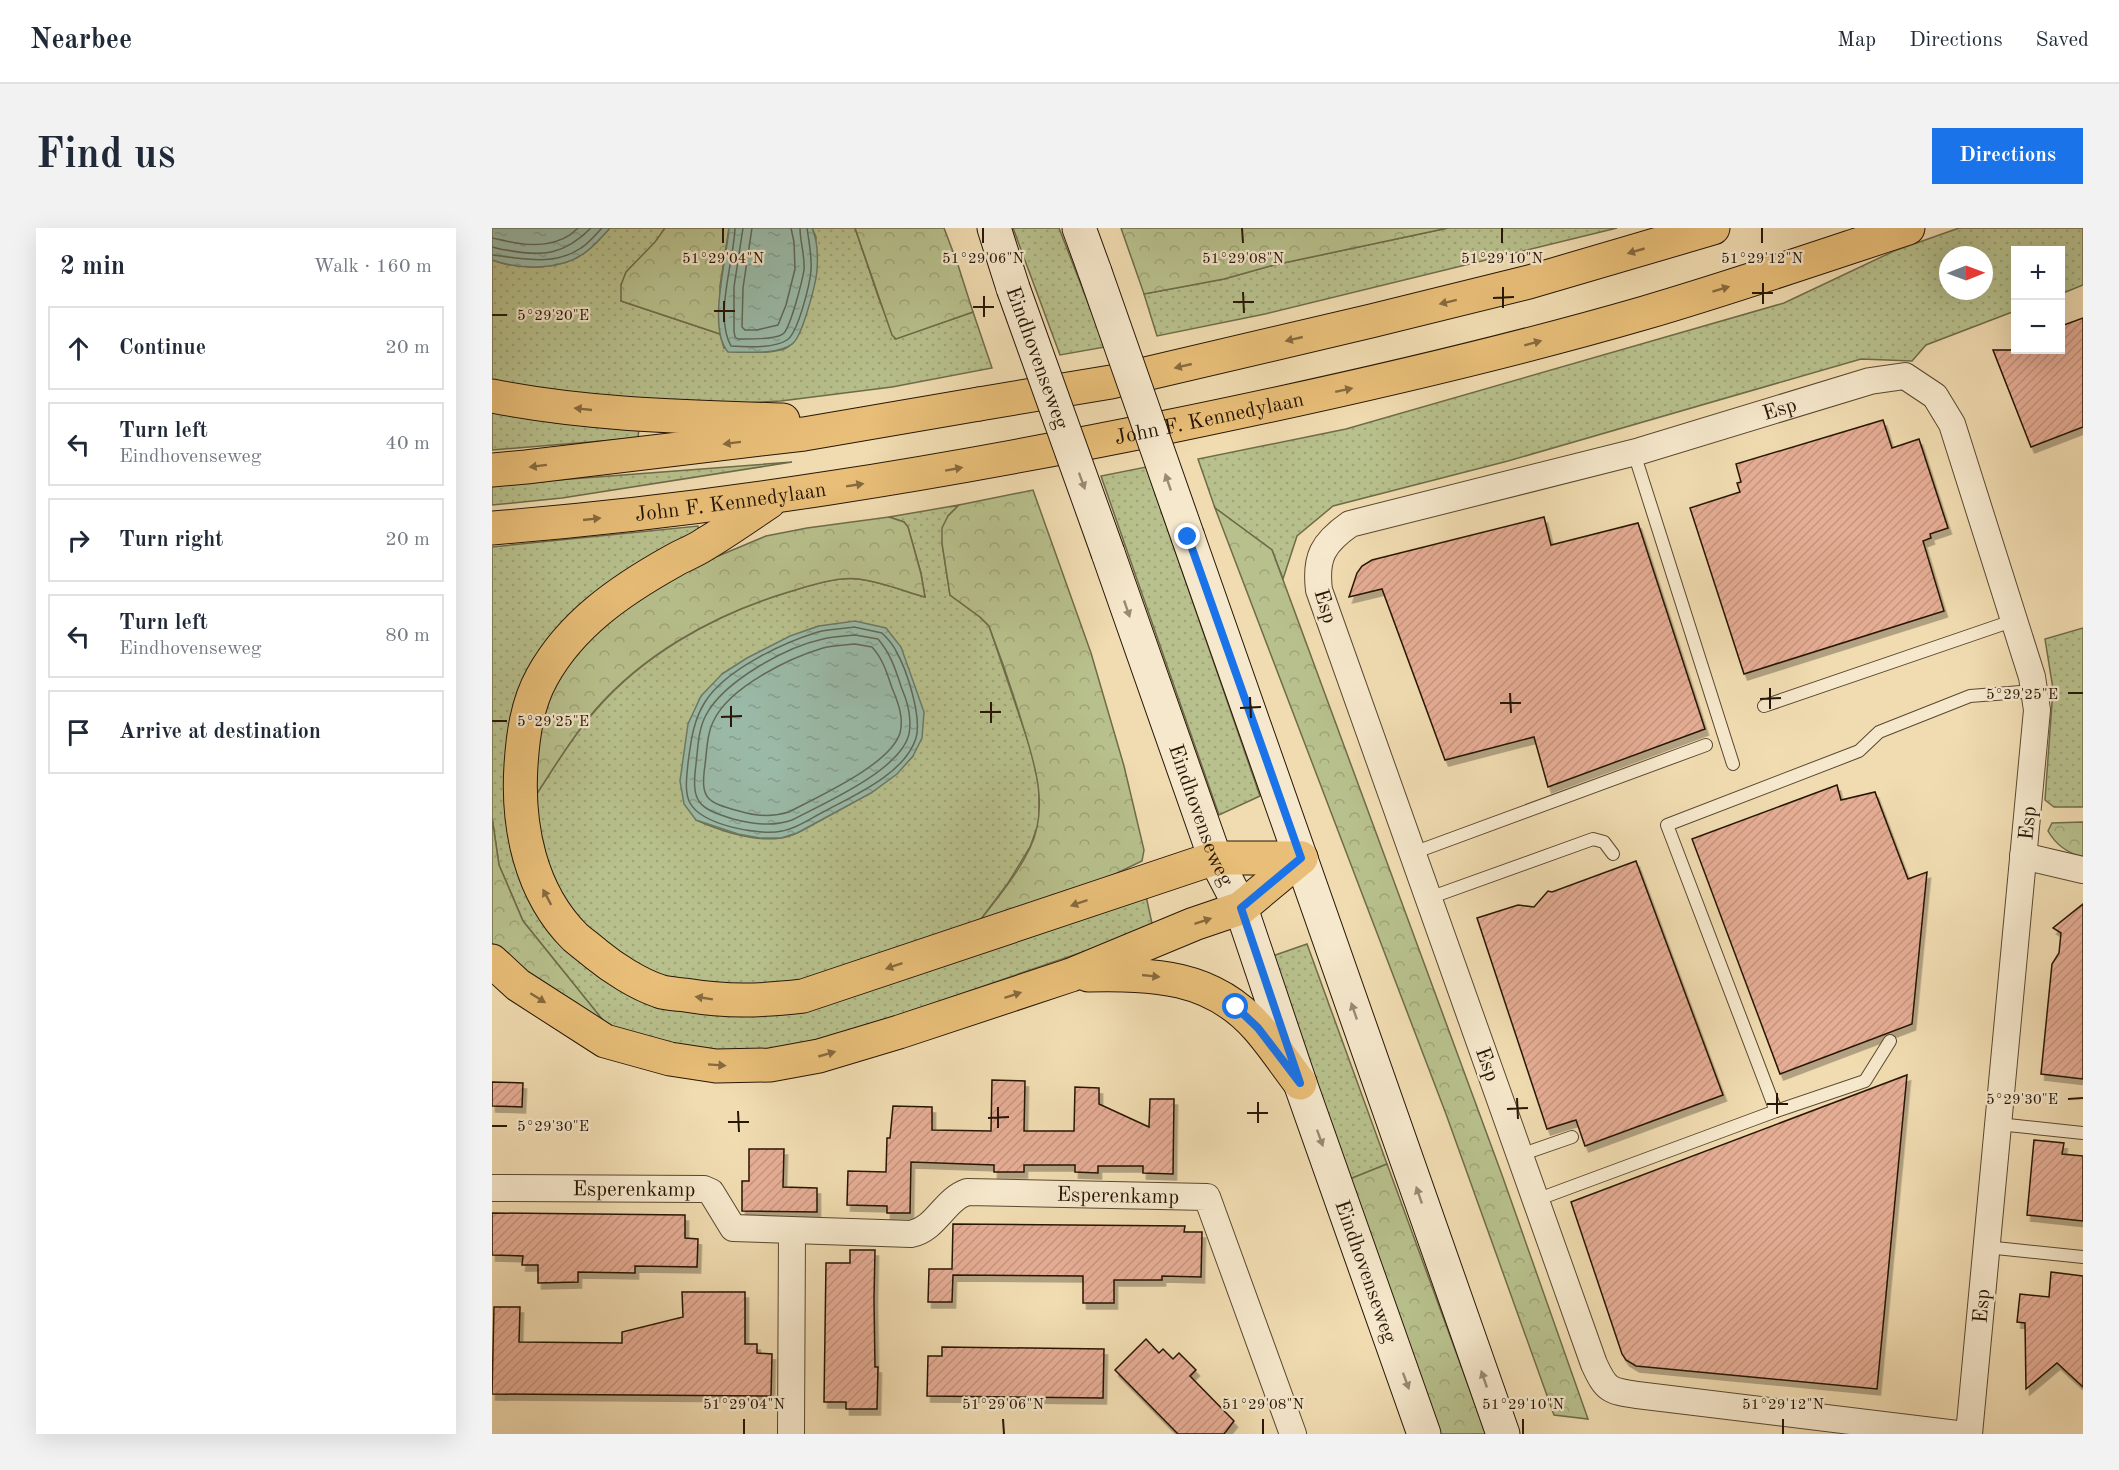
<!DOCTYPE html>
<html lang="en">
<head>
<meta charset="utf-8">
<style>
	body { margin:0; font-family:"Old Standard TT",serif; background:#f2f2f3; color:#1f2937 }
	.controls { position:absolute; right:18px; top:18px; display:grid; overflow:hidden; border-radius:0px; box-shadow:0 6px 24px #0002 }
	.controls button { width:54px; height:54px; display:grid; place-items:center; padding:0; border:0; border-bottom:2px solid #e0e1e3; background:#fff; color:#1f2937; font:30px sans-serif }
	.compass { position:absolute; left:1447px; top:18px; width:54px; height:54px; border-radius:50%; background:#fff; box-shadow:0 6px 24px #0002; rotate:89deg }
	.stop { position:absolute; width:18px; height:18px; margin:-14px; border:4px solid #1a73e8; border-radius:50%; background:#fff }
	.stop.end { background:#1a73e8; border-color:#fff; box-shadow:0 2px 6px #0008 }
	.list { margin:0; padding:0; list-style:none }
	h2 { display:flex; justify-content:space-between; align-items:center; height:78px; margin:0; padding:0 24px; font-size:26px }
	h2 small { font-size:20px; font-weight:400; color:#747a83 }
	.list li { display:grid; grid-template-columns:39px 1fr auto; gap:18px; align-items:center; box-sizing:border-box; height:84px; margin:0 12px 12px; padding:0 12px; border:2px solid #e0e1e3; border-radius:0px }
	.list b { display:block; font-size:22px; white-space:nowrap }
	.list p { margin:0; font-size:20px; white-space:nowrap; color:#747a83 }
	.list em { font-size:20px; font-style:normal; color:#747a83 }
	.icon { flex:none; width:33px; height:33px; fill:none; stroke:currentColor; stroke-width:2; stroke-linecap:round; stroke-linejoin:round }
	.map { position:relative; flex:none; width:1591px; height:1206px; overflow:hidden; border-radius:0px }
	header { display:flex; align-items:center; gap:36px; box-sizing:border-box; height:84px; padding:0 30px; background:#fff; border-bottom:2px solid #e0e1e3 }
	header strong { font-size:28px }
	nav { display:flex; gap:33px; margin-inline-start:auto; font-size:21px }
	.intro { display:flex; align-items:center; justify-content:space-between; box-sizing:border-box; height:144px; padding:0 36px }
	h1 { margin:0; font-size:42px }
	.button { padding:15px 27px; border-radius:0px; background:#1a73e8; color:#fff; font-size:21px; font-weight:700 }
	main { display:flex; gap:36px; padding:0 36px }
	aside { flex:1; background:#fff; border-radius:0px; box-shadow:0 6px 24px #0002 }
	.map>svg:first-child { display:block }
	.grass { fill:url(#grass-dots); stroke:#6f6c4a; stroke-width:1.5; fill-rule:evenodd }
	.forest { fill:url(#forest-crowns); stroke:#6f6c4a; stroke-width:1.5 }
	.water { fill:url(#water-ripples); stroke:#6c7a68; stroke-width:1.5 }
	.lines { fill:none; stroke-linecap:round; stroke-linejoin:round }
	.shore { stroke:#606958; stroke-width:1.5 }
	.building { fill:url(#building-hatch); stroke:#261606; stroke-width:1.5; filter:url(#shadow) }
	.service-casing { stroke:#594831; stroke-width:14 }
	.minor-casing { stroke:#594831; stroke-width:28 }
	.secondary-casing { stroke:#261606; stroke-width:35 }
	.primary-casing { stroke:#261606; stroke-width:35 }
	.trunk-casing { stroke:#261606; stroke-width:35 }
	.service { stroke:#f6e8cc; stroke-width:12 }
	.minor { stroke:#f6e8cc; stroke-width:26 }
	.secondary { stroke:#f6e8cc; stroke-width:33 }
	.primary { stroke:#e8be78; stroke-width:33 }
	.trunk { stroke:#e8be78; stroke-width:33 }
	.secondary-bridge-casing { stroke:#261606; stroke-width:35; stroke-linecap:butt }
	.secondary-bridge { stroke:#f6e8cc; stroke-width:33 }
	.oneway { fill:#876a3f }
	.oneway2 { fill:#988a73 }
	.route { stroke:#1a73e8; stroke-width:8 }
	.ticks { fill:none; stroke:#261606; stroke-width:2 }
	.labels { text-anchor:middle; stroke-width:4.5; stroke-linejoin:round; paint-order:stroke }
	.street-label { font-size:21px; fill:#261606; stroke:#f6e8cc }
	.ticks-label { font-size:15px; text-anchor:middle; fill:#261606; stroke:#f6e8cc; stroke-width:4.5; stroke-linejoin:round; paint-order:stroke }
</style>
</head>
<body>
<header>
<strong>Nearbee</strong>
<nav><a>Map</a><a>Directions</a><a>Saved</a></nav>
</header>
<div class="intro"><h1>Find us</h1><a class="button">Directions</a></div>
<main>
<aside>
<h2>2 min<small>Walk · 160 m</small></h2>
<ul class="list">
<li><svg class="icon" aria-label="ahead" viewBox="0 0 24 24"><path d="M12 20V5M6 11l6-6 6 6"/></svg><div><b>Continue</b></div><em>20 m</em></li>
<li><svg class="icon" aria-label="left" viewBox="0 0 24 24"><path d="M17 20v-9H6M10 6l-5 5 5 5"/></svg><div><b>Turn left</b><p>Eindhovenseweg</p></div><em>40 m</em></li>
<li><svg class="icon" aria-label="right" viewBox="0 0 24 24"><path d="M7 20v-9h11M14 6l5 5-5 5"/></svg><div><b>Turn right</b></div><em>20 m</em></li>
<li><svg class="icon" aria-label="left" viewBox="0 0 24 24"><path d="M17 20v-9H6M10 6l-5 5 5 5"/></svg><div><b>Turn left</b><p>Eindhovenseweg</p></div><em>80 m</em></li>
<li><svg class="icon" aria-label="arrive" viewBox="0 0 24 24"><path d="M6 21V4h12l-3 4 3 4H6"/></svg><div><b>Arrive at destination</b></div></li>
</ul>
</aside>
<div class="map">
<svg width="1591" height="1206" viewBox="0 0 1591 1206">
	<defs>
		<pattern id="grass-dots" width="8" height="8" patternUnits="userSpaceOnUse" patternTransform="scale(1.5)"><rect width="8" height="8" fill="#b8c18d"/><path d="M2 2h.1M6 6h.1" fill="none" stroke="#9ea578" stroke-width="1.8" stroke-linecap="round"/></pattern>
		<pattern id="forest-crowns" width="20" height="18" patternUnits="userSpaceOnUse" patternTransform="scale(1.5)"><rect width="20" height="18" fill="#b8c18d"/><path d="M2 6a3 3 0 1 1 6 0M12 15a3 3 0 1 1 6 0" fill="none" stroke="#9ea578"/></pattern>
		<pattern id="water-ripples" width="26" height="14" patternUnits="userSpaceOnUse" patternTransform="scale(1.5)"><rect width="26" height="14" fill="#9bbcaa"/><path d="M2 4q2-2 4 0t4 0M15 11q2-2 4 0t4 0" fill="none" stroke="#85a191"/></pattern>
		<pattern id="building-hatch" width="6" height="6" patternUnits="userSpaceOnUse" patternTransform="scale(1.5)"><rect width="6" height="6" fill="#e6ad95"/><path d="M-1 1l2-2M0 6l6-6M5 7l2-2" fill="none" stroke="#c5947f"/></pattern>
		<filter id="shadow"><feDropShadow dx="3.5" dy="6" stdDeviation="0" flood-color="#0004"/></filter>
	</defs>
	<rect width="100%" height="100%" fill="#f1dcb1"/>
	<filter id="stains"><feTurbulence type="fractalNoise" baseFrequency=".00333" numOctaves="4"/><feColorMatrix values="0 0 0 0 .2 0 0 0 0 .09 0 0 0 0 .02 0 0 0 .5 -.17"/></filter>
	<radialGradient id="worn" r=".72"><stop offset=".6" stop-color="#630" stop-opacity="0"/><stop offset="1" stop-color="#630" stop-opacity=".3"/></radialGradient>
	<g class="grass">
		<path d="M118 0H173L129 73 228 106 232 120C252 123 273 127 292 121 319 112 321 34 324 9L320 0H363L387 71 403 111 481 84 500 140 400 159 289 173 194 178 0 156V32C28 42 71 43 95 23 103 17 110 8 118 0Z"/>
		<polygon points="521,0 567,0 613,119 568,127"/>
		<polygon points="956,0 1125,0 773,86 665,108 652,66 732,51 782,37"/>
		<path d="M1467 0H1591V57L1569 66 1568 22H1524L1523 83 1434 117 1420 133 1369 131 1016 233 841 278 805 308 791 351 780 322 723 280 706 231 854 201 1292 75 1402 23ZM1456 27H1492V63H1456Z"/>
		<polygon points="0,179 147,199 146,210 0,222"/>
		<polygon points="300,234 70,270 0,277 0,257"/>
		<polygon points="654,239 768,568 727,587 609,248"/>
		<path d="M467 277 456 288 450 315 458 367 488 389 497 398 542 531 547 561V594L538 619 516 655 483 699 307 754 266 759 171 751 126 729 93 701 51 636 40 573C60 543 79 510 103 483 150 428 219 389 287 367 310 360 342 348 367 351 389 354 412 363 433 369L429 345 416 299 412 294 397 289ZM327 398 421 528C394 558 366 572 331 591 318 598 304 608 289 610 262 614 229 603 204 592L230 446C261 426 292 410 327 398Z"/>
		<polygon points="206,298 207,305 41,442 47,680 224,785 654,668 661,700 322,816 220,829 118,801 31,693 7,637 0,589 0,319"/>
		<polygon points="1591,400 1591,579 1562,579 1553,572 1561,461 1553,411"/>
		<polygon points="815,716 895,936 848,955 769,732"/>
	</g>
	<g class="forest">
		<polygon points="173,0 237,0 228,58 228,106 129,73 129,57 134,44 163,14"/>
		<polygon points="363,0 452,0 466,37 481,84 404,111 400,107"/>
		<polygon points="629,0 956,0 782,37 732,51 652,66"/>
		<path d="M541 262 599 425 632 538 652 622 650 633 621 647 483 699C502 674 524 649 538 620 559 576 540 528 527 485 518 456 508 427 497 398L488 389 458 367 450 315V300L456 288 467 277Z"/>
		<polygon points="723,280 780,322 1010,947 1096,1191 1062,1187 954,886"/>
		<path d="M397 289 412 294 416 299 429 346 433 369C412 363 389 354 367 351 343 348 310 360 287 367 218 389 151 427 103 482 79 510 60 543 40 573L44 508 61 455 99 405 188 344 274 308 315 300Z"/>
		<polygon points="0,589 7,637 31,693 118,801 38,748 0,715"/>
		<path d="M1591 594V629C1575 625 1564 617 1556 603L1560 595Z"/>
		<polygon points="895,936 994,1206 941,1206 848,955"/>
	</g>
	<g class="water">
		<path d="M0 0H118C111 8 103 17 95 23 71 43 28 42 0 32Z"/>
		<path d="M237 0H320C326 13 326 28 325 42 324 55 310 110 300 116 285 127 254 124 236 124 215 100 235 30 237 0Z"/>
		<polygon points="363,393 394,400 409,419 432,484 430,510 421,528 405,546 379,565 305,605 289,610 268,610 246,606 204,592 192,576 188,553 196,496 209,468 230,446 255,430 298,408 327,398"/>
	</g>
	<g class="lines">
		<g class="shore">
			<path d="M243 0C242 33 222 88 239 118 253 119 283 120 295 112 306 105 318 56 319 42 320 28 317 14 315 0"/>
			<path d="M251 0 242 59V103L243 109 246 111C255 111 286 112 292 105 299 97 310 54 312 42 313 27 308 14 308 0"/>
			<polyline points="260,0 251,60 250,99 253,102 265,102 286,97 294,77 303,41 302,14 299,0"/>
			<path d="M0 10C5 11 9 12 14 13 39 19 68 19 86 0"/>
			<path d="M0 19C5 20 9 22 14 22 51 29 72 27 99 0"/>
			<path d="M0 27C30 30 61 39 89 20 97 15 103 7 110 0"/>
			<path d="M362 399 390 405C395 410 401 416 404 423 415 442 430 489 424 510 413 546 361 568 331 584 318 591 304 601 290 603 267 608 210 597 198 575 192 564 195 547 196 535 199 513 201 493 213 474 233 442 290 415 326 404 338 401 351 401 362 399Z"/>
			<path d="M363 407 386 411C399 426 404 443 410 461 416 475 420 490 417 506 409 542 331 576 300 592 281 599 261 596 241 591 206 580 199 575 204 536 206 520 206 502 214 487 232 453 294 419 331 411 341 408 353 408 363 407Z"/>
			<path d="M363 416 380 419C391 431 395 445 400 460 406 474 412 490 408 505 398 537 325 569 297 584 281 589 263 588 247 583 215 574 208 572 213 537 215 522 215 505 222 492 238 459 297 430 331 420 341 417 353 417 363 416Z"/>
		</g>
	</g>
	<g class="building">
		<polygon points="1591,90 1591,199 1539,219 1501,122 1569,122 1569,98"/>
		<polygon points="1391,192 1400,220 1427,211 1456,300 1438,306 1439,310 1431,313 1452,383 1252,446 1198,280 1248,264 1245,255 1249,254 1244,236"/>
		<polygon points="1052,289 1059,317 1146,295 1213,501 1056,559 1042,509 953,532 890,361 857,369 865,345 870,338 880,332"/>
		<polygon points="1345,557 1349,572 1383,564 1416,651 1435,644 1420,796 1288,846 1200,611"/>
		<polygon points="1144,633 1231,867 1093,918 1084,892 1055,901 985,690 1026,677 1042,679 1056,663 1060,664"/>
		<polygon points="1591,676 1591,851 1549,846 1560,736 1567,725 1569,705 1561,700"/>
		<polygon points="1415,847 1385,1161 1144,1138 1134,1132 1130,1126 1079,974"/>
		<polygon points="500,852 533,853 532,903 582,903 583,859 607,860 607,876 657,899 658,871 682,871 681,946 651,945 651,938 606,938 606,945 583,944 583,937 532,937 532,944 502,944 502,937 419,934 418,985 395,985 395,978 355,977 356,943 394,944 395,910 398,910 401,878 440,879 440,902 499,903"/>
		<polygon points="0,854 31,855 30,879 0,878"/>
		<polygon points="1542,912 1572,915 1570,926 1591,928 1591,993 1535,987"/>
		<polygon points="257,921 292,921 291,959 325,960 325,984 250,983 250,953 257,953"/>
		<polygon points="0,985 193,987 193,1010 206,1011 205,1039 143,1038 143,1045 86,1044 86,1054 46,1055 46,1037 30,1037 31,1028 0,1027"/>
		<polygon points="461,996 693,998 692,1004 710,1004 709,1049 670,1048 670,1052 622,1052 622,1075 591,1075 591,1048 461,1047 460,1074 436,1074 437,1041 460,1041"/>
		<polygon points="358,1022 383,1022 382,1071 383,1139 386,1139 385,1181 354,1181 354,1174 332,1174 334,1035 358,1035"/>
		<polygon points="1559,1044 1591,1048 1591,1159 1565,1135 1534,1161 1533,1095 1525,1094 1528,1066 1557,1069"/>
		<polygon points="190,1064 253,1064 253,1116 265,1116 265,1125 280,1126 279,1168 0,1166 2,1079 28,1079 27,1114 130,1115 130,1104 191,1089"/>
		<polygon points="654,1111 667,1125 671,1121 681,1131 687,1125 704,1142 698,1148 742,1193 732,1206 686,1206 623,1142"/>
		<polygon points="450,1119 612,1121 611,1170 435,1168 436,1128 450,1128"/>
	</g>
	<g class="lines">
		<defs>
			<g id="service">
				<polyline points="1142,225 1241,536"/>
				<polyline points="1272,478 1523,392"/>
				<polyline points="921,625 1214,517"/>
				<polyline points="937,670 1101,611 1112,614 1121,626"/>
				<polyline points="1284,883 1175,597 1367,523 1387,504 1478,468 1542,463"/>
				<polyline points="1506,896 1591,905"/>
				<polyline points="1028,927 1080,909"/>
				<polyline points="1044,972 1284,883 1373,853 1398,813"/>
				<polyline points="1494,1019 1591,1029"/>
			</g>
			<g id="minor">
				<polyline points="1531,628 1591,642"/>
				<path id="s1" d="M0 960 212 961 219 964 241 1000 419 1006C444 1001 452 972 475 964L715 969 801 1206"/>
				<polyline points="299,1206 300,1003"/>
				<path id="s2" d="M1465 1206 1145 1167C1117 1163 1114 1162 1102 1136L827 362C823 329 831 315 858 296L1148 223 1378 153 1413 148 1443 168 1460 196 1540 449 1545 482 1477 1206"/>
			</g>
			<g id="secondary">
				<polyline points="502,0 521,60"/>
				<polyline points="587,0 603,44"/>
				<polyline points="696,309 1011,1206"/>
				<path id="s3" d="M616 325 723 630 749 680 808 855 932 1206"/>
			</g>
			<g id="primary">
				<path d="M0 168C96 187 193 189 291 192"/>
				<polyline points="0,242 34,239 312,206 487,176"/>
				<polyline points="0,733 26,757 113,813 178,831 224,838 278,837 327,828 407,804 579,747 702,696 749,680 809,630"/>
				<path d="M596 747C661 746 720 747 766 800 781 817 794 837 808 855"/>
			</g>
			<g id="trunk">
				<polyline points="487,176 619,154 879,93 1037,54 1221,0"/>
				<path d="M277 274C256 288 235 303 213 316 203 323 191 327 181 333 129 362 79 396 50 449 35 476 31 507 29 537 25 598 38 664 83 709 90 715 97 720 104 726 121 740 146 756 167 763 175 766 185 766 193 767 235 774 269 773 311 768L723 630H809"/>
				<path id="s4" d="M0 300C226 282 448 245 670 200 832 167 993 131 1152 85 1241 59 1328 29 1416 0"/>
			</g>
		</defs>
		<use href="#service" class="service-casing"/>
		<use href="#minor" class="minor-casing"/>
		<use href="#secondary" class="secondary-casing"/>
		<use href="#primary" class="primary-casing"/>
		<use href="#trunk" class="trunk-casing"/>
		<use href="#service" class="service"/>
		<use href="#minor" class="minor"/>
		<use href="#secondary" class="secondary"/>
		<use href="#primary" class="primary"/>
		<use href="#trunk" class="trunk"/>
		<defs>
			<g id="secondary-bridge">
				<polyline points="603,44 696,309"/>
				<path id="s5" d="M521 60 616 325"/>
			</g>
		</defs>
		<use href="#secondary-bridge" class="secondary-bridge-casing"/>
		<use href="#secondary-bridge" class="secondary-bridge"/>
	</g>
	<defs><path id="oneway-solid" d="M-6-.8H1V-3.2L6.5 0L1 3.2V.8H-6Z" transform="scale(1.5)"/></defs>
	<g class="oneway">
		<use href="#oneway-solid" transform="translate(1144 23) rotate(164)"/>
		<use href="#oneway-solid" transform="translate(1229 61) rotate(-17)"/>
		<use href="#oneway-solid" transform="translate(956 74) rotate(166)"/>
		<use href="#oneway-solid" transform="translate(802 111) rotate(167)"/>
		<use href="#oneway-solid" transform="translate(1041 115) rotate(-15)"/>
		<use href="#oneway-solid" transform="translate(691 138) rotate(167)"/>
		<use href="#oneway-solid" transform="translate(852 162) rotate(-12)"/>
		<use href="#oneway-solid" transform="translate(91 181) rotate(-174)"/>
		<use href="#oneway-solid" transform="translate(240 215) rotate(173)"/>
		<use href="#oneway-solid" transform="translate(46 238) rotate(173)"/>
		<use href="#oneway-solid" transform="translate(462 241) rotate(-10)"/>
		<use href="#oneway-solid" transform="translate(363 257) rotate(-9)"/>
		<use href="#oneway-solid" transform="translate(100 291) rotate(-6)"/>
		<use href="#oneway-solid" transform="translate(55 669) rotate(-118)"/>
		<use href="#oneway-solid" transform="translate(587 675) rotate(161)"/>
		<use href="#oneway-solid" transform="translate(711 693) rotate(-18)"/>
		<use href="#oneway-solid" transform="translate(402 738) rotate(161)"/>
		<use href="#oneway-solid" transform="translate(659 748) rotate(6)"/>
		<use href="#oneway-solid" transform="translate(521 767) rotate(-18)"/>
		<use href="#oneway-solid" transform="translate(46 770) rotate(32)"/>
		<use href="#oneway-solid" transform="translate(212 770) rotate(-171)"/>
		<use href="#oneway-solid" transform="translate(335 826) rotate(-16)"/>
		<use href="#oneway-solid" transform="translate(225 837) rotate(4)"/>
	</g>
	<g class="oneway2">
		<use href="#oneway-solid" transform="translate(590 253) rotate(70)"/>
		<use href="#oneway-solid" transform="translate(676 254) rotate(-109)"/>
		<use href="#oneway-solid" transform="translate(635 381) rotate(71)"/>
		<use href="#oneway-solid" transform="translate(862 783) rotate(-109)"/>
		<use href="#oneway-solid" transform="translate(828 910) rotate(70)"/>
		<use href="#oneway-solid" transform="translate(927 967) rotate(-109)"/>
		<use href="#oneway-solid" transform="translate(992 1151) rotate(-109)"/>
		<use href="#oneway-solid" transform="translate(914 1153) rotate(70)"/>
	</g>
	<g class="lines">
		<polyline class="route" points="696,309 809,630 749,680 808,855 766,800 744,779"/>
	</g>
	<path class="ticks" d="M231 0V15M491 0V15M750 0 751 15M1010 0V15M1270 0V15M1271 55V76M1011 59V80M751 64 752 85M1260 65H1281M492 68V89M1001 70 1022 69M232 73V94M741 74H762M481 79H502M222 83H243M0 87H15M1278 460V481M1018 465 1019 485M1576 465H1591M758 469 759 490M1268 471 1289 470M499 474V495M1008 475H1029M239 478V499M748 480 769 479M488 484H509M229 489 250 488M0 493H15M1285 865V886M1025 870 1026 891M1576 871 1591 870M766 874V895M1275 876H1296M506 879V900M1015 881 1036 880M246 883 247 904M755 885H776M496 890 517 889M236 894H257M0 898H15M252 1191V1206M511 1191 512 1206M771 1191V1206M1031 1191V1206M1291 1191V1206"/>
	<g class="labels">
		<g class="street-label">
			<text dy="7" stroke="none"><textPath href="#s5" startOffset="74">Eindhovenseweg</textPath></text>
			<text dy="7" stroke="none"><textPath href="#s2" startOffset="1724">Esp</textPath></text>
			<text dy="7" stroke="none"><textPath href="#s4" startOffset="726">John F. Kennedylaan</textPath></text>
			<text dy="7" stroke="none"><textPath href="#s4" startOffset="240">John F. Kennedylaan</textPath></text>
			<text transform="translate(834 378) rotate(73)" y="7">Esp</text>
			<text dy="7" stroke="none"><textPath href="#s3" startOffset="278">Eindhovenseweg</textPath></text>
			<text transform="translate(1535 595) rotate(-84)" y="7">Esp</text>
			<text transform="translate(996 836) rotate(70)" y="7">Esp</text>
			<text dy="7" stroke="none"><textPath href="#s1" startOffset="142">Esperenkamp</textPath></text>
			<text dy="7" stroke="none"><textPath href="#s1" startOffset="662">Esperenkamp</textPath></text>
			<text dy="7" stroke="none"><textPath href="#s3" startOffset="764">Eindhovenseweg</textPath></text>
			<text transform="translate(1489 1078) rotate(-85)" y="7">Esp</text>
		</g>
	</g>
	<g class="ticks-label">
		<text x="231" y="35">51°29'04"N</text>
		<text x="491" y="35">51°29'06"N</text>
		<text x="751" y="35">51°29'08"N</text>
		<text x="1010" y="35">51°29'10"N</text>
		<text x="1270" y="35">51°29'12"N</text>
		<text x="61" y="92">5°29'20"E</text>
		<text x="1530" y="471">5°29'25"E</text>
		<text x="61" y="498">5°29'25"E</text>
		<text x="1530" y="876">5°29'30"E</text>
		<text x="61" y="903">5°29'30"E</text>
		<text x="252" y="1181">51°29'04"N</text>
		<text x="511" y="1181">51°29'06"N</text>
		<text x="771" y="1181">51°29'08"N</text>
		<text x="1031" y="1181">51°29'10"N</text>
		<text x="1291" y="1181">51°29'12"N</text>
	</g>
	<rect width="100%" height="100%" filter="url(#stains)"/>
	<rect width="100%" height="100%" fill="url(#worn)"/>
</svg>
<div class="controls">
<button>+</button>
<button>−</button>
</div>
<svg class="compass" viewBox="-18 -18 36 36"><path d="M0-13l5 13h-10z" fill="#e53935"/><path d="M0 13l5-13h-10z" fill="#747a83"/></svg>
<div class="stop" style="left:744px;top:779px"></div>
<div class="stop end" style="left:696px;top:309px"></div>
</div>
</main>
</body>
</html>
